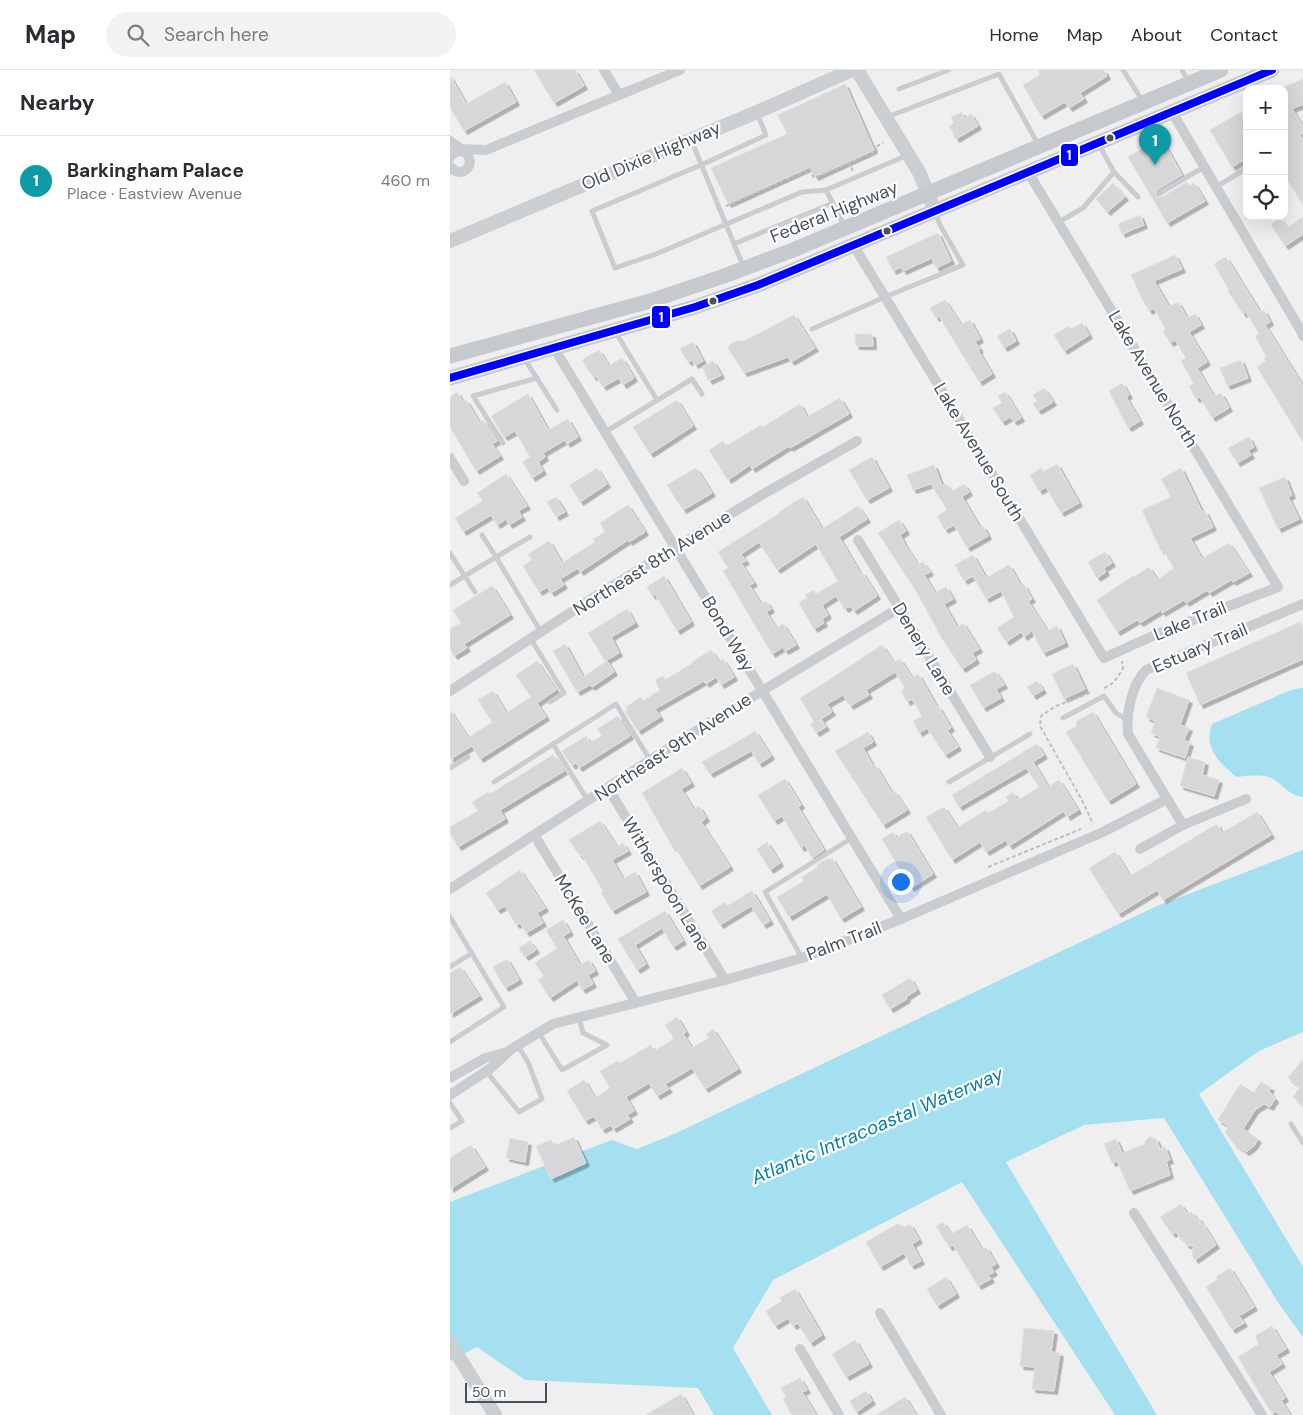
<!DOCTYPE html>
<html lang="en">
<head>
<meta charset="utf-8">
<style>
	body { margin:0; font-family:"DM Sans",sans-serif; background:#f2f2f3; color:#2b2b33 }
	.controls { position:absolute; right:15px; top:15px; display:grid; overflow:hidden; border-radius:10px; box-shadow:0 5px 20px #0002 }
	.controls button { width:45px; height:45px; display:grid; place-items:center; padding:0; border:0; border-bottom:1px solid #e1e1e2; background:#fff; color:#2b2b33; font:25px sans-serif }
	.scale { position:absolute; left:15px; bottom:12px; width:82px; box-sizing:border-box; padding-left:5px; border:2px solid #45515c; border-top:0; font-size:14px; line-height:18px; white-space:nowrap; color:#45515c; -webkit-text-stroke:4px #fff; paint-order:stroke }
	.you { position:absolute; left:450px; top:811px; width:18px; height:18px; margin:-12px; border:4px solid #fff; border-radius:50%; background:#1a73e8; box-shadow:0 0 0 8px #1a73e833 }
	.badge { display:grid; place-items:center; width:32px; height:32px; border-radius:50%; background:#b45309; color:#fff; font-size:16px; font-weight:700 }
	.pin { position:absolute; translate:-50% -41px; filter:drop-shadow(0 1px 2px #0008) }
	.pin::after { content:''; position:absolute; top:26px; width:18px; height:15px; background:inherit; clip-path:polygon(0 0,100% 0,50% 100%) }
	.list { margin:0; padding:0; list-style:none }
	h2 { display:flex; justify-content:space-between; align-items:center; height:65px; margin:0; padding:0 20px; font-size:21px }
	h2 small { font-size:16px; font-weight:400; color:#7c7c81 }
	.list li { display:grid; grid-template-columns:32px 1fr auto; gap:15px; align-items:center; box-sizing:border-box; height:90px; padding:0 20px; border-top:1px solid #e1e1e2 }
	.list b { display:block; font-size:19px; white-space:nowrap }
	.list p { margin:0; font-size:16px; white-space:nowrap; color:#7c7c81 }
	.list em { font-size:16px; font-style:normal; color:#7c7c81 }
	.icon { flex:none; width:28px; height:28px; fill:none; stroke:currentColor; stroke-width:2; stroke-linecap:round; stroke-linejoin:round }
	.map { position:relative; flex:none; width:853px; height:1345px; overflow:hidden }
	header { display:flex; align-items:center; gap:30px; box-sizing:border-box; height:70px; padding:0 25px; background:#fff; border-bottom:1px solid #e1e1e2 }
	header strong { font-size:24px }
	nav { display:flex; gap:28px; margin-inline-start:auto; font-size:18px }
	.search { width:350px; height:45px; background:#f2f2f3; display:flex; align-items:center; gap:12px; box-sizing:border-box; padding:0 18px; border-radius:28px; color:#7c7c81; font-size:19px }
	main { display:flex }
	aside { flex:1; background:#fff }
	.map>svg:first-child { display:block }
	.water { fill:#a4e0f0 }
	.building { fill:#d7d7d9; stroke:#e1e1e2; filter:url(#shadow) }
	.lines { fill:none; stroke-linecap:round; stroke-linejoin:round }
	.path { stroke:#b7c4c0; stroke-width:2; stroke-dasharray:4 2.5; stroke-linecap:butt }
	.lane { stroke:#cacdd0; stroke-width:5 }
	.street { stroke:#cacdd0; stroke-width:10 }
	.secondary { stroke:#cbcfd2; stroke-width:14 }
	.primary { stroke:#c6cace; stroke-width:15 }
	.bus-1-casing { stroke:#fff; stroke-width:11 }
	.bus-1 { stroke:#00f; stroke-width:8 }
	.bus-dot { fill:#45515c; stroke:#fff; stroke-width:2 }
	.labels { text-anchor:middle; stroke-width:4.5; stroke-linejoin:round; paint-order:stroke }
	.street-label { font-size:18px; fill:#45515c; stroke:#fff }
	.water-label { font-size:19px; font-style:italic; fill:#067ea0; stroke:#fff }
	.line-badge { stroke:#fff; stroke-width:2 }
	.badge-label { font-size:14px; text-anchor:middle; font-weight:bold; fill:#fff }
</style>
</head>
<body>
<header>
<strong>Map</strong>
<div class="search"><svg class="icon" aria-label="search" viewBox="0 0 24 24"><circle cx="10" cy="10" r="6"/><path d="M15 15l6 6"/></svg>Search here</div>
<nav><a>Home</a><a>Map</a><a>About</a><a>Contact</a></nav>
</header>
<main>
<aside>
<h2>Nearby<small></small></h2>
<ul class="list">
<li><span class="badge" style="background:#0f9aa8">1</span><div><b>Barkingham Palace</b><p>Place · Eastview Avenue</p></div><em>460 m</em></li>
</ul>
</aside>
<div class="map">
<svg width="853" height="1345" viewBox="0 0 853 1345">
	<defs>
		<filter id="shadow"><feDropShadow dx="3.5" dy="3.5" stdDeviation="0" flood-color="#0004"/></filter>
	</defs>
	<rect width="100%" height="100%" fill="#f0efef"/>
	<g class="water">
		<path d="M850 618H853V727C837 726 830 709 815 706 806 704 795 706 786 707 769 692 753 678 762 654L841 620Z"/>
		<polygon points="853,780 853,962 809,981 749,1024 853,1197 853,1267 829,1234 714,1048 634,1055 556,1092 707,1345 665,1345 512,1112 323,1210 283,1278 322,1345 264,1345 248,1318 75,1310 27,1277 0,1291 0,1132 162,1070 187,1079 224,1064 707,836"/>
	</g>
	<g class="building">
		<polygon points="84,0 125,0 134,16 104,33"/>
		<polygon points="588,0 654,0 657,6 630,23 634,29 619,38 615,32 591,46 573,15 590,5"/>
		<polygon points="0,6 16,34 55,12 66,32 14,61 0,37"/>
		<polygon points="853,9 853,34 842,39 853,57 853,63 850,65 853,71 853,135 834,104 834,17"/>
		<polygon points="395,14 424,80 365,107 360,97 278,134 261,98 337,64 328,45"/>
		<polygon points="512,42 514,48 521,44 528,56 506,69 499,56 504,53 501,47"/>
		<polygon points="791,42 797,52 797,88 782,97 760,60"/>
		<polygon points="711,68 732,105 707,120 706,123 707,126 712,127 737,112 739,116 744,113 755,131 717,153 678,87"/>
		<polygon points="663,113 675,127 657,142 646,129"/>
		<polygon points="690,145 694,155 672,164 668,154"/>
		<polygon points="853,147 853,164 835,176 821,155 830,148 837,158"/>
		<polygon points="488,163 501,191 486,198 482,188 453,201 451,197 443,201 436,187"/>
		<polygon points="725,185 732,199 704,211 719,237 728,232 737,248 745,244 751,255 739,262 757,292 747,298 764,327 771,323 779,338 762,348 750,327 746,329 739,316 744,314 731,291 736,288 725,270 720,273 713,262 716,260 704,238 699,241 691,227 681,205"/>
		<polygon points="776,187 810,242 814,240 820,252 815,255 853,316 853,372 807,297 816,291 814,288 816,286 805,266 809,264 796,242 793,244 778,221 779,220 764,194"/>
		<polygon points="495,230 511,255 520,250 530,269 525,272 530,279 528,280 542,304 529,312 489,246 486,248 480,238"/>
		<polygon points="344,245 365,278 341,292 338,287 294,303 278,278 280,274 287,271 294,271"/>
		<polygon points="632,253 639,265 614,281 604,265 619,256 621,259"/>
		<polygon points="560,259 566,271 554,278 547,266"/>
		<polygon points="405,264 422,264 423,276 406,276"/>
		<polygon points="243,272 253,291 245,295 242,290 238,292 230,279"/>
		<polygon points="149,280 159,296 172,288 184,308 173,315 169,308 153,317 146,306 143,307 132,290"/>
		<polygon points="791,290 798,308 777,316 770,298"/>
		<polygon points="263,291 271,305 259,311 252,297"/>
		<polygon points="672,313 679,325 676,327 690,351 678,358 659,321"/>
		<polygon points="594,318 603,332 588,341 583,334 587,331 583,325"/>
		<polygon points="7,322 13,332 16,330 29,352 33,350 47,371 42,374 50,386 26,401 0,357 0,327"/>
		<polygon points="555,322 571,348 564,352 560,347 552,352 543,338 552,333 548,326"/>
		<polygon points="78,324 98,360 118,349 128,367 117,374 115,370 93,383 95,387 88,392 93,401 82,408 73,392 80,387 65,361 54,367 41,346"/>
		<polygon points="390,328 399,344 340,378 339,376 302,399 300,395 278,410 259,380 273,371 276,376 311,355 313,357 350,334 357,347"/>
		<polygon points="227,330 243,356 200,384 183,357"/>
		<polygon points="799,367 804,377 798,380 801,385 787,393 778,378"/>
		<polygon points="422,387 439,418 417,430 399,400"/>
		<polygon points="607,394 629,433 611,443 596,417 589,421 580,405 591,398 593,402"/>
		<polygon points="484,395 492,416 496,414 501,422 514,414 519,422 512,427 530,458 533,456 538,466 517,478 504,455 495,460 487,446 497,440 481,414 463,420 457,405"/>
		<polygon points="147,398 157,414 130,432 120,415"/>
		<polygon points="246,398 262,423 233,440 217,415"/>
		<polygon points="731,398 752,442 755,441 763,457 740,468 752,489 779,473 799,503 783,512 781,510 759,523 757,520 736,533 734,530 712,543 711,540 690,553 687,550 667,562 647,530 683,506 684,507 699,497 707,510 724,498 713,480 711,481 692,440 721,427 711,409"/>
		<polygon points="56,404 77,436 68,441 72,447 59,455 56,449 47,455 41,445 13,462 5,448 33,431 27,423"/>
		<polygon points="835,407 842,425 838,427 849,449 828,459 809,418"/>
		<polygon points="106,427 115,442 106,447 97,432"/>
		<polygon points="353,427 372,459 408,436 417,449 389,467 410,503 412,502 427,526 404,541 400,536 395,539 386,526 372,535 378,545 372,549 374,553 364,559 349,533 357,528 355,525 364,520 366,524 388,511 366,474 327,500 309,472 291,484 296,491 291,493 304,513 299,515 311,534 316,531 321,539 316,542 326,558 333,554 346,575 335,581 333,577 322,584 273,501 278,498 268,482 330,443 329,442"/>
		<polygon points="178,435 195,462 179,472 178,470 130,502 128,498 110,509 114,515 101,523 97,517 89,522 73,496 82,490 78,484 99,471 112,493 145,472 143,469 155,462 150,453"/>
		<polygon points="449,450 456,461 450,465 455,475 468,495 473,492 480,502 474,505 485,523 496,517 503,529 494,534 507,557 513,553 529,579 522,583 526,590 512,599 491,567 466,521 428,463"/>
		<polygon points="655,482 662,493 654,498 656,502 647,508 638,492"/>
		<polygon points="523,485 536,508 559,495 571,516 574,515 582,529 578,531 597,561 607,556 615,573 593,583 582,561 574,567 571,562 556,572 547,558 564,547 551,521 536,529 523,506 514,511 505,495"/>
		<polygon points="214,506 241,552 227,561 205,524 202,526 197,517"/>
		<polygon points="42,516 60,545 14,574 17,578 4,586 0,579 0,559 11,553 3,540"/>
		<polygon points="177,539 185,553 161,567 169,583 155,591 138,563"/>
		<polygon points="850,552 853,558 853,589 750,635 736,603"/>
		<polygon points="115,574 133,607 157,591 164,602 142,617 140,615 127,622 103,581"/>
		<polygon points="432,575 444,593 450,589 462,608 468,604 487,637 488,636 501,658 497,660 508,677 495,685 477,658 469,663 463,651 472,646 462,629 457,632 451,621 455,618 445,602 416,620 419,625 400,636 393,625 377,634 382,642 371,649 376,657 366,663 360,654 364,652 350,628 382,608"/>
		<polygon points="261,580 269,592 273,589 284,607 271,615 266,607 256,614 254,611 205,639 210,647 188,661 175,641 178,640 176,637 191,627 193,631 210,620 205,610 213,606 215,610 243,593 242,592"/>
		<polygon points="87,591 106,620 87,633 96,647 30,689 22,676 0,689 0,640 18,668 42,652 28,630 43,621 56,643 81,627 66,605"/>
		<polygon points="623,594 635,619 614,629 602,604"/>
		<polygon points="545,601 554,615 546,619 551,628 533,638 520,615"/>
		<polygon points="587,611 593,620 583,626 577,617"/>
		<polygon points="707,618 739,630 730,655 739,658 734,670 740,673 735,688 706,678 710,667 701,663 705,651 696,647"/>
		<polygon points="643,642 686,714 658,731 616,662 627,656 626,652"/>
		<polygon points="168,646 180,666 129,698 126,693 122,696 112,681 136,666 140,673 152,666 147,659"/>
		<polygon points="305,661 321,686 309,694 301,681 260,704 252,692 274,679 274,680"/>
		<polygon points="418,662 423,672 413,678 423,696 425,695 442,723 444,721 457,740 433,755 385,681"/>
		<polygon points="587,674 594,685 583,692 598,717 609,710 628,740 617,747 614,741 559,776 556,770 536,782 530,772 502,790 476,747 494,737 507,758 536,740 538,743 559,731 556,727 563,722 568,730 589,717 576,698 509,737 502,725"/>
		<polygon points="103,685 114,701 50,740 55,749 8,777 0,763 0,757 28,741 22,732 38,722 40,724"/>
		<polygon points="738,687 755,692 752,705 769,710 764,726 730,716"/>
		<polygon points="232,698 241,713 231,719 244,740 249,736 256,748 251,752 280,797 249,816 225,777 223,778 192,723"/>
		<polygon points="335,709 351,735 348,737 374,780 362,788 355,775 351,778 332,746 324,751 308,725"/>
		<polygon points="807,742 821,765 713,830 707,820 668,844 639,798 665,782 680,806 767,754 772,763"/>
		<polygon points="150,751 167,777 173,773 178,781 162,790 173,809 185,802 196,822 162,841 151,822 153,821 132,785 130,786 119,770"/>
		<polygon points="457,761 483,804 461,818 432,769 443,762 446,768"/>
		<polygon points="317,772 330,793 320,800 307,779"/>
		<polygon points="378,788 380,790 382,788 411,837 391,849 377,824 339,847 327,827 354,811 352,807 368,797 367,795"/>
		<polygon points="70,800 95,838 87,843 93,853 76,863 70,853 66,855 55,836 47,840 36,823"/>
		<polygon points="302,821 320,851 313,855 301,836 270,855 261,841 275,832 277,836"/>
		<polygon points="215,841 233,871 223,877 212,858 185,875 196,894 187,900 168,869"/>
		<polygon points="113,850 120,862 113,866 130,895 139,890 145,901 138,905 143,914 132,920 127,910 100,928 88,910 94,906 85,893 107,878 96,860"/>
		<polygon points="80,871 86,880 75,887 69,878"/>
		<polygon points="57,889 69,910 55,918 43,897"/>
		<polygon points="10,897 29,926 0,944 0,903"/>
		<polygon points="460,908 467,920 456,927 457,929 440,939 432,925"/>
		<polygon points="227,947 236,962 233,964 242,978 259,968 256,964 263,959 288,999 255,1019 242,998 215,1014 219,1019 207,1026 199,1013 176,1027 184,1041 177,1045 180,1049 163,1059 161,1055 152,1060 144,1046 135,1051 117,1021 134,1010 145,1028 160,1018 150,1001 168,991 170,993 201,975 204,981 224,969 215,955"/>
		<polygon points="853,989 853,1035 843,1027 850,1017 838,1008"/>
		<polygon points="811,1012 821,1018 819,1021 825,1029 820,1037 814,1034 805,1040 793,1059 808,1069 804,1076 796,1082 784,1074 775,1062 779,1056 768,1050 790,1014 804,1023"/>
		<polygon points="124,1067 136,1093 101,1109 86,1076 101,1070 104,1076"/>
		<polygon points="699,1067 702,1067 706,1069 710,1079 715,1077 720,1090 716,1091 720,1105 680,1121 671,1100 667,1091 662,1093 654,1074 666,1069 672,1083 695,1074 695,1071"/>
		<polygon points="60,1068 78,1072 75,1092 56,1088"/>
		<polygon points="21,1075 35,1097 0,1119 0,1088"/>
		<polygon points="731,1134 737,1144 742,1142 746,1149 748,1147 752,1154 753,1154 766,1175 745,1190 742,1185 744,1176 736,1175 732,1168 729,1167 726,1162 722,1164 710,1147"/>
		<polygon points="493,1152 501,1164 517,1155 532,1180 536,1177 546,1194 541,1197 544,1202 538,1205 541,1209 528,1216 503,1175 499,1177 486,1156"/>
		<polygon points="449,1153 452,1159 460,1154 469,1170 462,1174 471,1191 461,1196 454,1183 430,1197 416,1172"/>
		<polygon points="780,1198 804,1237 789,1246 794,1253 782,1260 756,1217 768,1209 766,1207"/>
		<polygon points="496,1207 506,1224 487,1236 477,1219"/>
		<polygon points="345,1219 372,1265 360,1273 348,1253 343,1256 338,1248 325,1256 316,1241 332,1231 330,1228"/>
		<polygon points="822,1256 836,1279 826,1285 832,1294 819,1302 835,1328 831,1330 840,1345 829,1345 826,1341 822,1344 788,1287 809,1274 805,1266"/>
		<polygon points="574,1258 604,1261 601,1282 610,1283 604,1321 582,1319 585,1297 570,1296"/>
		<polygon points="405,1270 419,1294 396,1307 382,1284"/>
		<polygon points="350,1308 357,1320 352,1322 366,1345 342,1345 333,1329 336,1327 331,1318"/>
		<polygon points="416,1321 422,1331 406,1342 400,1331"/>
		<polygon points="231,1324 243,1345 196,1345"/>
		<polygon points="455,1327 466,1345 426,1345"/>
	</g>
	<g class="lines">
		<g class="path">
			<polyline points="403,101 399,93 427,81 425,77 433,73"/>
			<polyline points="276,136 360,99 364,108 399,93"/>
			<path d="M654 618C664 614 668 607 673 598L672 591"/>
			<polyline points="640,623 606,636 591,646 590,656 633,732 643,754"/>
			<polyline points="538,797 631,759"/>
		</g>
		<g class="lane">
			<polyline points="673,0 692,30"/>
			<polyline points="732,0 738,11"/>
			<polyline points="449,19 499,0"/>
			<polyline points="307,43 316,65 251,95 142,141 165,198 206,184 352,122 376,120 458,85"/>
			<polyline points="437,47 549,4 588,74"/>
			<polyline points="242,72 294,198"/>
			<polyline points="648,73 664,102"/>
			<polyline points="766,117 797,98"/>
			<polyline points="376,120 394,155"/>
			<polyline points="710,123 754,97"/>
			<polyline points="609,152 633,138 664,102 688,127"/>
			<polyline points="284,174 383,133"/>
			<polyline points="362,259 435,227 513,195 490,155 486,144"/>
			<polyline points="166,263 207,330"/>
			<polyline points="74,288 107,340"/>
			<polyline points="155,362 242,309 252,324"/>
			<polyline points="53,373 23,326 87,308"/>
			<polyline points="80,467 46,487 91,562"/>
			<polyline points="0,483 25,522"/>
			<polyline points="0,515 46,487 32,465"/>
			<polyline points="81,569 114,623 100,632"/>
			<polyline points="613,648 654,626 666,643 677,650"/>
			<polyline points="103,674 138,731"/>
			<polyline points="0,698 18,687"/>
			<polyline points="44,712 166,634 200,690"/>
			<polyline points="499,712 580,664"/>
			<polyline points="0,847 54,937 0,972"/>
			<polyline points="352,888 315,822 402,768"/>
			<polyline points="0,897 22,883"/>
			<polyline points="89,963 112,1000 157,975 133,963 129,948"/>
			<polyline points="36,1001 69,1042 92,1029 78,992 68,976"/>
			<polyline points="0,1033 12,1051 0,1058"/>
			<polyline points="841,1054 853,1073"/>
		</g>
		<g class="street">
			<polyline points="154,0 169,25"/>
			<polyline points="722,42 851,261 853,266"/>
			<polyline points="0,71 15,82"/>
			<polyline points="7,81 12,79 36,80 230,0"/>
			<path d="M0 87 5 82 13 81C30 92 11 112 0 96"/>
			<polyline points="404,176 654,588 707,564 828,517 578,102"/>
			<polyline points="104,278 451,849"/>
			<polyline points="0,388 14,411"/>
			<polyline points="408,470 540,687"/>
			<polyline points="0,621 149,524 310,426 407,371"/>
			<polyline points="158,718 275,910"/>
			<path d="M733 755 678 664C676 643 681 616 696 600L853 534"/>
			<polyline points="85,766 186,933"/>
			<polyline points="690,779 733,755 796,729"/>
			<polyline points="0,819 236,667 449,538"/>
			<polyline points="0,1008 35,988 57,982"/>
			<polyline points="0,1025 41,998 60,980 103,954 275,910 352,888 451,849 653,762 717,729"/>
			<polyline points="684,1143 812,1345"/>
			<polyline points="430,1243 491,1345"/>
			<polyline points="350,1279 389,1345"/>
		</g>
		<g class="secondary">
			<polyline points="407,0 469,102 485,141"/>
			<polyline points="0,171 307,42 402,0"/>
			<polyline points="0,1273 45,1345"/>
		</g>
		<g class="primary">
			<polyline points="0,286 200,231 274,206 343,180 771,0"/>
			<polyline points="0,308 245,237 308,215 822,0"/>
		</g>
		<defs>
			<polyline id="bus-1" points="0,308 245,237 308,215 822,0"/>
		</defs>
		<use href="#bus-1" class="bus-1-casing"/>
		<use href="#bus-1" class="bus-1"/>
	</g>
	<g class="bus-dot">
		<circle cx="660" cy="68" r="4.5"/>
		<circle cx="437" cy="161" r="4.5"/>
		<circle cx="263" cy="231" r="4.5"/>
	</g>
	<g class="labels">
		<g class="street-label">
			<text transform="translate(201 86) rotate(-23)" y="6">Old Dixie Highway</text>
			<text transform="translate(384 142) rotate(-22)" y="6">Federal Highway</text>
			<text transform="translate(703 309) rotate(59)" y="6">Lake Avenue North</text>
			<text transform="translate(529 382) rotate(59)" y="6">Lake Avenue South</text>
			<text transform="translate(202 493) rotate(-32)" y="6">Northeast 8th Avenue</text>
			<text transform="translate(740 551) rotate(-22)" y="6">Lake Trail</text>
			<text transform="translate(278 564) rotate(59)" y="6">Bond Way</text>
			<text transform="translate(750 578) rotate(-23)" y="6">Estuary Trail</text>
			<text transform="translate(474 579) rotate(59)" y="6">Denery Lane</text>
			<text transform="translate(223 677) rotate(-33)" y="6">Northeast 9th Avenue</text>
			<text transform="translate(216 814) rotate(59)" y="6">Witherspoon Lane</text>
			<text transform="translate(135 849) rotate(59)" y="6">McKee Lane</text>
			<text transform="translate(394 871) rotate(-21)" y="6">Palm Trail</text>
		</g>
		<g class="water-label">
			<text transform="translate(427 1055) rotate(-23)" y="7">Atlantic Intracoastal Waterway</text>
		</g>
	</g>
	<g class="line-badge">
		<rect x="610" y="73" width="19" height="24" rx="5" fill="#00f"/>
		<rect x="201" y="235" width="20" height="24" rx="5" fill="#00f"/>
	</g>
	<g class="badge-label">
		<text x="619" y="90">1</text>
		<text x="211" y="252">1</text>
	</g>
</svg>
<div class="controls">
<button>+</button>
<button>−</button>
<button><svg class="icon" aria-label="locate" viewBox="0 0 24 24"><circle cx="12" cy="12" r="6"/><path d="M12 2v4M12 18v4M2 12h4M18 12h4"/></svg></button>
</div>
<div class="scale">50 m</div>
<div class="you"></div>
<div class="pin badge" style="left:705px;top:95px;background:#0f9aa8">1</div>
</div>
</main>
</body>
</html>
